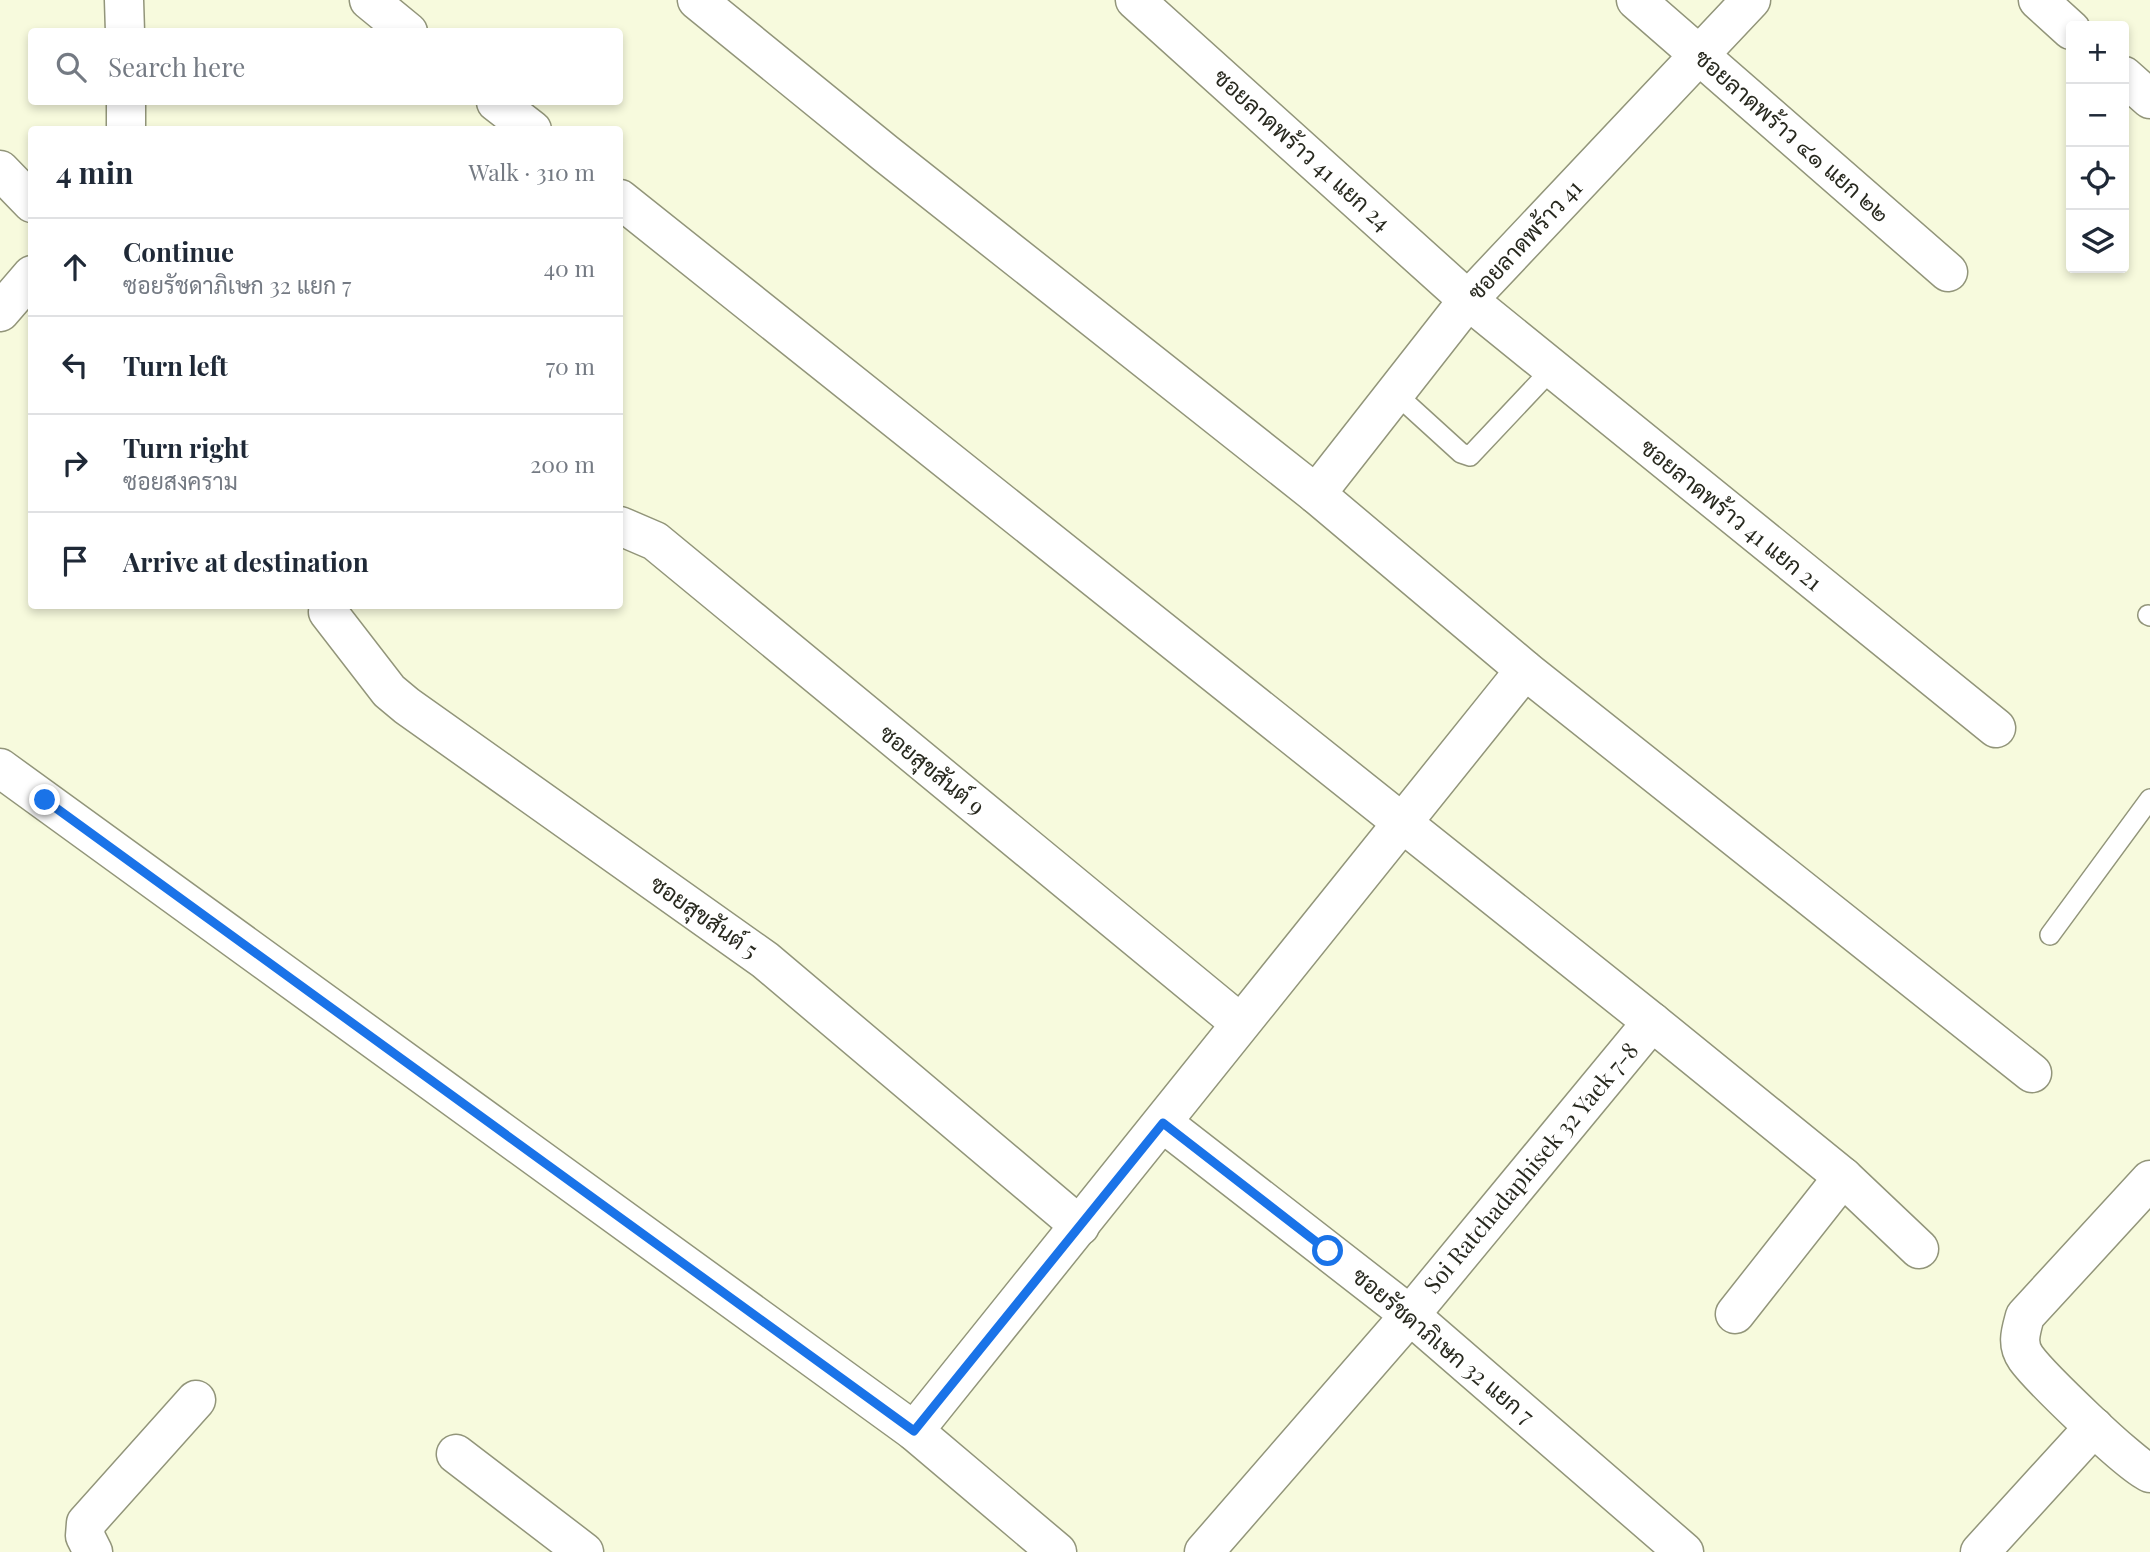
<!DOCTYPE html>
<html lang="en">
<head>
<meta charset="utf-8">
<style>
	body { margin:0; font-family:"Playfair Display",Sarabun,serif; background:#f6f6f7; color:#1f2937 }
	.controls { position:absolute; right:21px; top:21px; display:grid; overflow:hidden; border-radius:7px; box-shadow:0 4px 10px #0003 }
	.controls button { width:63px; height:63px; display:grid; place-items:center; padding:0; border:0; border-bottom:2px solid #e0e1e3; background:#fff; color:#1f2937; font:35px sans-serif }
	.stop { position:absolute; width:21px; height:21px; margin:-16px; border:5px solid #1a73e8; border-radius:50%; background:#fff }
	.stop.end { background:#1a73e8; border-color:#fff; box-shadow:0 2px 7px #0008 }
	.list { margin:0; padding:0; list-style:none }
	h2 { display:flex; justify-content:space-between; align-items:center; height:91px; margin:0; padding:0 28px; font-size:30px }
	h2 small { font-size:23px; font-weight:400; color:#747a83 }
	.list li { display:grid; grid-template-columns:46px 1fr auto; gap:21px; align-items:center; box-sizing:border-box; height:98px; padding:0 28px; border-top:2px solid #e0e1e3 }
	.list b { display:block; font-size:26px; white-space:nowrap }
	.list p { margin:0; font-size:23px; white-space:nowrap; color:#747a83 }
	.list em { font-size:23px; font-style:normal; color:#747a83 }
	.icon { flex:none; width:38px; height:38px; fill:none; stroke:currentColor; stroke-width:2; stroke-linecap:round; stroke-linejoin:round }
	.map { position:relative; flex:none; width:2150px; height:1552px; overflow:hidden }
	.search { position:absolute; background:#fff; box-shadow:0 4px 10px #0003; left:28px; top:28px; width:595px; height:77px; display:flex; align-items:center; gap:18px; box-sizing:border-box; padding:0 24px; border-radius:7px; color:#747a83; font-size:26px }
	.panel { position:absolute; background:#fff; box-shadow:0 4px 10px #0003; left:28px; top:126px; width:595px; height:483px; border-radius:7px }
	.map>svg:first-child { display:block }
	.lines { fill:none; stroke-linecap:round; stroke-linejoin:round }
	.service-casing { stroke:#92957a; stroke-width:22 }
	.minor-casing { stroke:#92957a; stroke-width:41 }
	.service { stroke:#fff; stroke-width:19 }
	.minor { stroke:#fff; stroke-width:38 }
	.route { stroke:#1a73e8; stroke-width:9 }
	.labels { text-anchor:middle; stroke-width:5; stroke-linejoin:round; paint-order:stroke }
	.street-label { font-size:23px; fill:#28291f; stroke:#fff }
</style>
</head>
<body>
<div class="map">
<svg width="2150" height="1552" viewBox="0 0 2150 1552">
	<rect width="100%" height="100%" fill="#f7fadd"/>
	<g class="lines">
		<defs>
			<g id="service">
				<polyline points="1395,393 1461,453 1470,456 1552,369"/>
				<polyline points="2148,615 2150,616"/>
				<polyline points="2050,935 2150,799"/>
			</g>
			<g id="minor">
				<polyline points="124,0 125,32"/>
				<polyline points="369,0 408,32"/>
				<polyline points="697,0 885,153 1316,494 1525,670 2032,1073"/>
				<polyline points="1135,0 1468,300 1996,728"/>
				<polyline points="1636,0 1948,272"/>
				<polyline points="2038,0 2071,30"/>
				<polyline points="2124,76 2150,99"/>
				<polyline points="126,102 126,130"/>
				<polyline points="496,102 532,130"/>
				<polyline points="0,170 32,203"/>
				<polyline points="620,199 1652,1022 1843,1177 1919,1249"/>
				<polyline points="0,312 32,275"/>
				<polyline points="1316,494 1468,300 1751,0"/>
				<polyline points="620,526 655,541 1240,1023"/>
				<polyline points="328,612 389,691 407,706 765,960 1080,1226"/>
				<polyline points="0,768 914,1431 1057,1552"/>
				<polyline points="1163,1123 1410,1315 1684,1552"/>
				<path d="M2150 1180 2025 1316C2021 1331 2016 1344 2026 1358 2039 1376 2132 1467 2150 1473"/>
				<polyline points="1735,1314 1843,1177"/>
				<polyline points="914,1431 1525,670"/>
				<polyline points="456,1454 584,1552"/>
				<polyline points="93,1552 85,1536 86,1523 196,1400"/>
				<polyline points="1204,1552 1410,1315 1652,1022"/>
				<polyline points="1980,1552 2094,1427"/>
			</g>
		</defs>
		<use href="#service" class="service-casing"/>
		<use href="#minor" class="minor-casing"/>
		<use href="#service" class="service"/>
		<use href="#minor" class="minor"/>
	</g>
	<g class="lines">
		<polyline class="route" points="45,800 914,1431 1163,1123 1328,1251"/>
	</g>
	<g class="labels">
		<g class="street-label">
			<text transform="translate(1792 136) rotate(41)" y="8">ซอยลาดพร้าว ๔๑ แยก ๒๒</text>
			<text transform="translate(1302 150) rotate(42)" y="8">ซอยลาดพร้าว 41 แยก 24</text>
			<text transform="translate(1525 240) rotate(-47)" y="8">ซอยลาดพร้าว 41</text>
			<text transform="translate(1731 515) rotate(39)" y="8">ซอยลาดพร้าว 41 แยก 21</text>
			<text transform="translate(932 770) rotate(39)" y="8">ซอยสุขสันต์ 9</text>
			<text transform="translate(704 917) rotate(35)" y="8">ซอยสุขสันต์ 5</text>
			<text transform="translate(1531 1168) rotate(-50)" y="8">Soi Ratchadaphisek 32 Yaek 7-8</text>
			<text transform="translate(1443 1346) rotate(40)" y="8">ซอยรัชดาภิเษก 32 แยก 7</text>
		</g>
	</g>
</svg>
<div class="controls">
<button>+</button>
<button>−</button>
<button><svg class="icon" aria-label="locate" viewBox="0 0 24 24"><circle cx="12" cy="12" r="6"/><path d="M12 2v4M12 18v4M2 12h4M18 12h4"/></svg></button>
<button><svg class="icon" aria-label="layers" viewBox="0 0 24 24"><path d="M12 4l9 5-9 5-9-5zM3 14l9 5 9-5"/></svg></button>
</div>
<div class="stop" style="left:1328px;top:1251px"></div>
<div class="stop end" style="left:45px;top:800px"></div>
<div class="search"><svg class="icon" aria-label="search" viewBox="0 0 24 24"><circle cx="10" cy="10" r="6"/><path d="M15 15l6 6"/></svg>Search here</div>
<section class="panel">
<h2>4 min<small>Walk · 310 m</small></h2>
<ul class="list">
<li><svg class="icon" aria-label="ahead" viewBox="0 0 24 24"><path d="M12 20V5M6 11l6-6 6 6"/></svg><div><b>Continue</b><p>ซอยรัชดาภิเษก 32 แยก 7</p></div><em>40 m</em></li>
<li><svg class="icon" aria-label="left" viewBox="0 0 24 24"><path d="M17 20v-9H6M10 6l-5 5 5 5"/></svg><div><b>Turn left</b></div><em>70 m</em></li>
<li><svg class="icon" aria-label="right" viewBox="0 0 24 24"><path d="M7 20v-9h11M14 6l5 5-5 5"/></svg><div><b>Turn right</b><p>ซอยสงคราม</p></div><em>200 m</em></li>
<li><svg class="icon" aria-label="arrive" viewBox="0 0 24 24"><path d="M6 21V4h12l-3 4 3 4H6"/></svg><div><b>Arrive at destination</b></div></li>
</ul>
</section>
</div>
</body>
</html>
